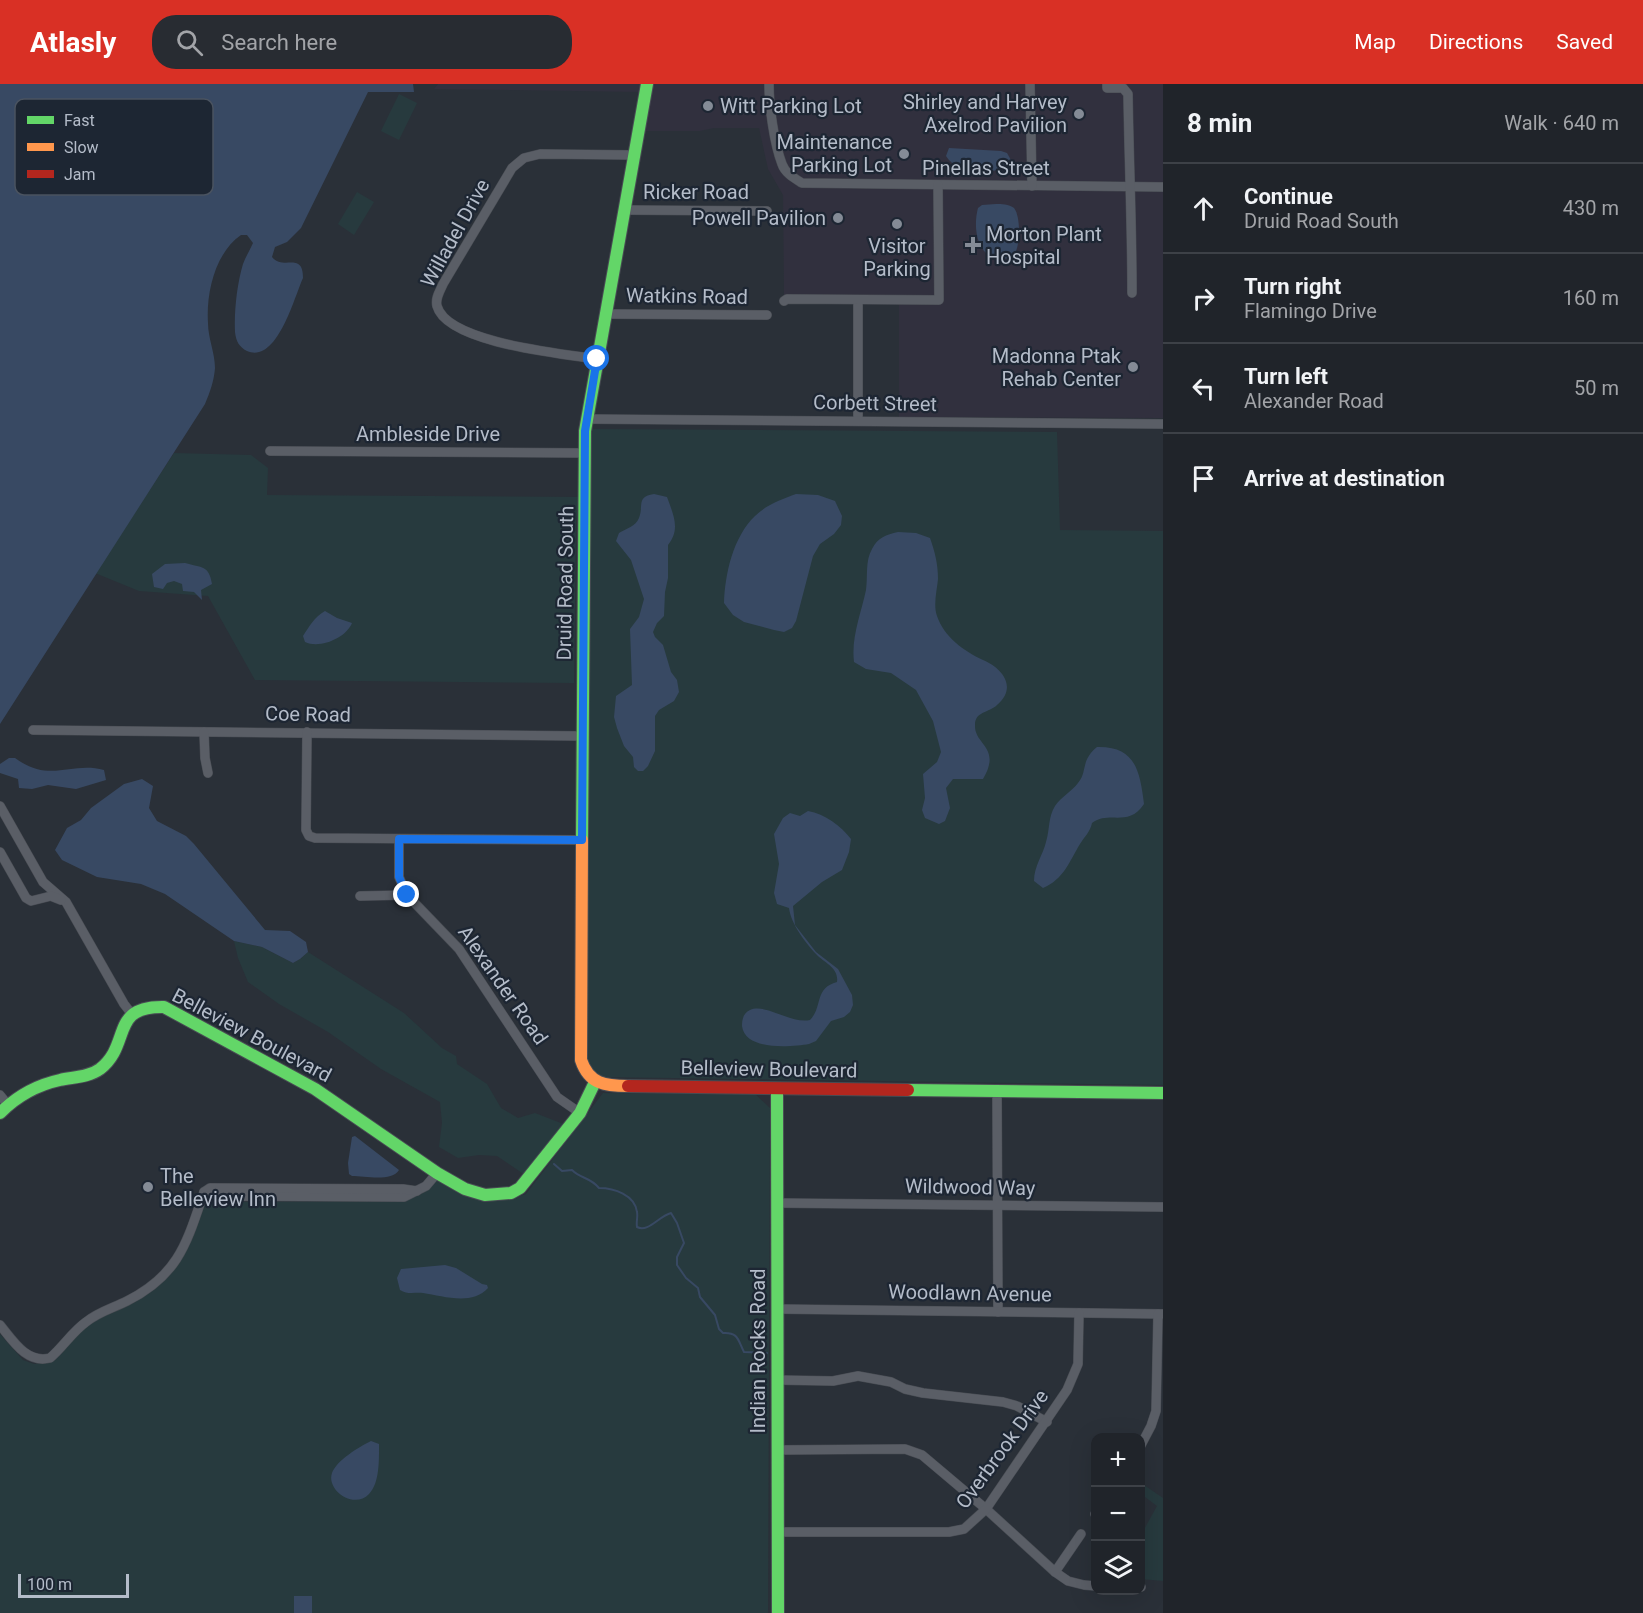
<!DOCTYPE html>
<html lang="en">
<head>
<meta charset="utf-8">
<style>
	body { margin:0; font-family:Roboto,sans-serif; background:#282c32; color:#f1f3f6 }
	.controls { position:absolute; right:18px; bottom:18px; display:grid; overflow:hidden; border-radius:12px; box-shadow:0 6px 24px #0002 }
	.controls button { width:54px; height:54px; display:grid; place-items:center; padding:0; border:0; border-bottom:2px solid #3d4147; background:#20242a; color:#f1f3f6; font:30px sans-serif }
	.scale { position:absolute; left:18px; bottom:15px; width:111px; box-sizing:border-box; padding-left:6px; border:3px solid #b4bcc9; border-top:0; font-size:16px; line-height:21px; white-space:nowrap; color:#b4bcc9; -webkit-text-stroke:4px #1d2633; paint-order:stroke }
	.stop { position:absolute; width:18px; height:18px; margin:-14px; border:4px solid #1a73e8; border-radius:50%; background:#fff }
	.stop.end { background:#1a73e8; border-color:#fff; box-shadow:0 2px 6px #0008 }
	.list { margin:0; padding:0; list-style:none }
	h2 { display:flex; justify-content:space-between; align-items:center; height:78px; margin:0; padding:0 24px; font-size:26px }
	h2 small { font-size:20px; font-weight:400; color:#a2a4a8 }
	.list li { display:grid; grid-template-columns:39px 1fr auto; gap:18px; align-items:center; box-sizing:border-box; height:90px; padding:0 24px; border-top:2px solid #3d4147 }
	.list b { display:block; font-size:22px; white-space:nowrap }
	.list p { margin:0; font-size:20px; white-space:nowrap; color:#a2a4a8 }
	.list em { font-size:20px; font-style:normal; color:#a2a4a8 }
	.icon { flex:none; width:33px; height:33px; fill:none; stroke:currentColor; stroke-width:2; stroke-linecap:round; stroke-linejoin:round }
	.map { position:relative; flex:none; width:1163px; height:1529px; overflow:hidden }
	header { display:flex; align-items:center; gap:36px; box-sizing:border-box; height:84px; padding:0 30px; background:#d93025; color:#fff }
	header strong { font-size:28px }
	nav { display:flex; gap:33px; margin-inline-start:auto; font-size:21px }
	.search { width:420px; height:54px; background:#282c32; display:flex; align-items:center; gap:15px; box-sizing:border-box; padding:0 21px; border-radius:24px; color:#a2a4a8; font-size:22px }
	main { display:flex }
	aside { flex:1; background:#20242a }
	.map>svg:first-child { display:block }
	.medical { fill:#31303e }
	.green { fill:#273a3e }
	.water { fill:#384963 }
	.lines { fill:none; stroke-linecap:round; stroke-linejoin:round }
	.stream { stroke:#384963; stroke-width:2 }
	.street-casing { stroke:#484c53; stroke-width:10 }
	.fast-casing { stroke:#484c53; stroke-width:14 }
	.slow-casing { stroke:#484c53; stroke-width:14 }
	.jam-casing { stroke:#484c53; stroke-width:14 }
	.street { stroke:#5a5e66; stroke-width:9 }
	.fast { stroke:#63d668; stroke-width:12 }
	.slow { stroke:#ff974d; stroke-width:12 }
	.jam { stroke:#b3261e; stroke-width:12 }
	.route { stroke:#1a73e8; stroke-width:8 }
	.poi-dot { fill:#848b96; stroke:#1d2633; stroke-width:2 }
	.labels { text-anchor:middle; stroke-width:4.5; stroke-linejoin:round; paint-order:stroke }
	.poi-label { font-size:20px; fill:#b4bcc9; stroke:#1d2633; text-anchor:end }
	.street-label { font-size:20px; fill:#b4bcc9; stroke:#1d2633 }
	.key { fill:#1d2633; stroke:#4a5360; stroke-width:1.5 }
	.key-label { font-size:16px; fill:#b4bcc9 }
</style>
</head>
<body>
<header>
<strong>Atlasly</strong>
<div class="search"><svg class="icon" aria-label="search" viewBox="0 0 24 24"><circle cx="10" cy="10" r="6"/><path d="M15 15l6 6"/></svg>Search here</div>
<nav><a>Map</a><a>Directions</a><a>Saved</a></nav>
</header>
<main>
<div class="map">
<svg width="1163" height="1529" viewBox="0 0 1163 1529">
	<rect width="100%" height="100%" fill="#2a3038"/>
	<polygon class="medical" points="438,0 1163,0 1163,334 899,333 899,211 784,211 783,111 768,85 759,44 714,44 700,47 642,47 640,8 434,5"/>
	<g class="green">
		<polygon points="399,10 417,19 399,56 381,47"/>
		<polygon points="357,108 374,118 354,151 338,140"/>
		<polygon points="591,345 1057,348 1060,446 1163,447 1163,1001 597,993 587,977"/>
		<polygon points="174,369 251,371 268,384 267,411 580,413 576,437 574,599 255,596 208,512 139,507 95,489"/>
		<polygon points="234,857 262,863 293,879 300,875 308,868 404,929 442,964 456,972 457,980 487,1000 501,1024 518,1034 535,1029 566,1041 525,1091 497,1072 479,1071 458,1074 439,1063 442,1039 440,1018 381,985 328,948 279,920 248,898 238,874"/>
		<polygon points="603,1009 755,1010 770,1024 768,1529 0,1529 0,1250 23,1276 34,1280 53,1277 87,1241 158,1200 201,1122 206,1118 398,1117 420,1111 438,1094 517,1113 526,1110"/>
		<polygon points="1141,1399 1163,1414 1163,1497 1141,1495 1141,1451 1157,1422 1141,1410"/>
	</g>
	<g class="water">
		<path d="M0 0H413L414 8H368L301 144 287 158 275 163 272 173C283 187 303 167 303 194 294 214 277 280 247 267 239 263 236 257 235 248 234 227 237 200 243 180 246 172 250 166 253 159L247 151H241C215 169 206 209 208 239 208 254 215 269 215 284 214 297 210 308 205 320L0 640Z"/>
		<path d="M949 64 1001 67 1007 69 1012 78 1010 82C992 90 958 92 946 72Z"/>
		<path d="M996 120C1001 120 1009 120 1014 124 1021 132 1021 167 1012 173 1008 175 1002 175 998 175 976 171 973 142 978 124L982 121Z"/>
		<path d="M654 410 667 413C673 430 681 445 668 461V494L665 508 664 532 657 539 653 548 655 553 663 561 671 588 677 596 679 608 674 617 659 626 655 632V667L648 682 643 687H638L634 683 633 673 624 662 617 644 614 633 616 612 632 601 630 545 639 533 644 515 631 476 616 457 619 449C626 445 636 442 639 434 644 421 636 413 654 410Z"/>
		<path d="M796 410 818 411 835 417 842 432 841 441 834 450 820 460 813 472 796 537 792 544 784 548 774 546 744 538 733 531 724 519C725 490 733 453 755 432 766 421 782 415 796 410Z"/>
		<path d="M898 448 916 449 930 454C935 468 938 480 938 495 937 506 933 521 937 532 944 553 964 567 983 576 1002 584 1018 603 997 621 989 629 975 627 975 641 974 661 1002 663 983 695H953L946 704 950 724 945 737 939 740 925 734 922 726 925 714 923 690 937 678 941 668 933 637 916 606 891 589 866 585 854 578C851 553 861 530 866 506 868 492 865 477 872 465 878 453 886 451 898 448Z"/>
		<path d="M185 479C202 484 209 481 212 500L201 506 202 516 194 508 183 507 182 500 174 497 167 499 163 505 154 503 152 490 165 480Z"/>
		<path d="M325 527 337 534 352 539C346 554 320 565 305 558L303 552C309 543 314 533 325 527Z"/>
		<path d="M1097 663C1136 662 1140 688 1144 720 1128 744 1110 726 1092 739 1090 748 1085 752 1080 760 1069 778 1064 795 1043 804L1034 797C1034 782 1043 771 1046 758 1050 745 1048 733 1055 722 1061 713 1072 707 1078 699 1088 687 1080 677 1097 663Z"/>
		<path d="M9 674H15C50 700 71 677 104 686L106 696 76 705 48 701 32 705 19 704 18 695 0 689V680Z"/>
		<polygon points="142,695 153,702 149,724 157,737 186,752 194,760 265,846 290,847 306,858 308,868 300,875 293,879 262,863 234,857 165,810 141,800 97,793 62,776 55,766 67,744 81,736 91,724 124,700"/>
		<path d="M808 727C825 730 841 742 851 755L849 768 842 786 822 798 793 822 795 841 816 868 838 885 852 911 853 921 850 928 844 933 831 937 816 957 809 960C791 963 745 967 742 942 742 936 743 929 750 926 766 919 790 940 810 936 823 923 814 904 837 898 839 883 824 879 816 870 805 858 791 840 789 824L777 820 774 809 779 780 774 750 783 734 790 729 800 732Z"/>
		<path d="M355 1052 399 1086C392 1098 365 1092 352 1092L349 1090 348 1079 352 1053Z"/>
		<path d="M445 1181 456 1184 482 1200 487 1201 488 1204C472 1222 443 1212 423 1209 415 1208 408 1211 400 1206L397 1194 401 1185Z"/>
		<path d="M371 1357 379 1360C379 1375 380 1399 369 1410 354 1426 326 1406 332 1389 337 1376 359 1363 371 1357Z"/>
		<rect x="294" y="1512" width="18" height="17"/>
	</g>
	<g class="lines">
		<path class="stream" d="M554 1080 562 1087 572 1086C581 1095 590 1093 599 1104 614 1104 635 1111 637 1128 638 1133 636 1138 637 1143 648 1149 659 1132 671 1129L677 1139 684 1159 677 1173V1181L686 1194 698 1204 700 1213 715 1231 719 1245 723 1249C739 1248 738 1257 744 1268L767 1269"/>
		<defs>
			<g id="street">
				<path d="M769 0C769 22 774 59 782 80 785 89 794 94 802 99L1163 103"/>
				<polyline points="1030,0 1032,102"/>
				<path d="M1107 0V4H1123L1128 10C1129 77 1132 142 1132 209"/>
				<polyline points="625,126 767,127"/>
				<polyline points="858,216 858,337"/>
				<polyline points="784,217 787,215 939,216 938,101"/>
				<polyline points="605,230 767,231"/>
				<path d="M597 275C564 270 447 259 437 222 435 214 440 207 443 200L512 84 524 74 540 70 634 71"/>
				<polyline points="586,335 1163,340"/>
				<polyline points="270,367 585,369"/>
				<polyline points="33,646 582,652"/>
				<polyline points="204,648 205,674 208,689"/>
				<polyline points="307,648 306,746 309,752 315,754 582,756"/>
				<polyline points="0,722 43,798 66,818 124,920 131,929"/>
				<polyline points="399,755 399,793 407,811 459,865 557,1013 580,1029"/>
				<polyline points="0,768 26,814 31,817 51,812 61,816"/>
				<polyline points="360,812 407,811"/>
				<polyline points="997,1007 998,1228"/>
				<polyline points="0,1011 8,1021"/>
				<polyline points="204,1108 210,1112 404,1113 426,1102 437,1089"/>
				<polyline points="777,1119 1163,1123"/>
				<polyline points="777,1225 1163,1230"/>
				<path d="M0 1241C13 1257 27 1280 50 1274 63 1263 72 1248 86 1238 98 1228 113 1224 127 1217 179 1191 187 1158 204 1108L210 1104 403 1105 417 1107"/>
				<polyline points="777,1296 833,1297 858,1292 891,1298 905,1305 923,1309 1003,1318 1017,1322 1047,1338"/>
				<polyline points="1140,1363 1151,1342 1156,1327 1158,1230"/>
				<polyline points="778,1366 905,1365 922,1371 986,1425 1055,1488 1068,1497 1084,1501 1096,1502"/>
				<polyline points="1095,1430 1096,1430"/>
				<polyline points="777,1448 949,1448 964,1445 986,1425 1067,1306 1078,1280 1079,1229"/>
				<polyline points="1055,1488 1081,1450"/>
				<polyline points="1140,1503 1141,1503"/>
			</g>
			<g id="fast">
				<polyline points="582,756 585,347 647,0"/>
				<polyline points="777,1005 778,1529"/>
				<polyline points="908,1006 1163,1009"/>
				<path d="M0 1029C17 1012 37 1001 60 996 74 993 89 993 100 985 132 960 109 922 164 923L315 1005 437 1089 465 1105 485 1111 511 1109 520 1104 580 1029 595 998"/>
			</g>
			<path id="slow" d="M582 756 581 976C589 1000 605 1002 628 1002"/>
			<polyline id="jam" points="628,1002 908,1006"/>
		</defs>
		<use href="#street" class="street-casing"/>
		<use href="#fast" class="fast-casing"/>
		<use href="#slow" class="slow-casing"/>
		<use href="#jam" class="jam-casing"/>
		<use href="#street" class="street"/>
		<use href="#fast" class="fast"/>
		<use href="#slow" class="slow"/>
		<use href="#jam" class="jam"/>
	</g>
	<g class="lines">
		<polyline class="route" points="407,811 399,793 399,755 582,756 585,347 597,275"/>
	</g>
	<g class="poi-dot">
		<circle cx="708" cy="22" r="6"/>
		<circle cx="1079" cy="30" r="6"/>
		<circle cx="904" cy="70" r="6"/>
		<circle cx="838" cy="134" r="6"/>
		<circle cx="897" cy="140" r="6"/>
		<path d="M970 152h6v6h6v6h-6v6h-6v-6h-6v-6h6z"/>
		<circle cx="1133" cy="283" r="6"/>
		<circle cx="148" cy="1103" r="6"/>
	</g>
	<g class="labels">
		<g class="poi-label">
			<text x="1067" y="25">Shirley and Harvey<tspan x="1067" dy="23">Axelrod Pavilion</tspan></text>
			<text x="720" y="29" text-anchor="start">Witt Parking Lot</text>
			<text x="892" y="65">Maintenance<tspan x="892" dy="23">Parking Lot</tspan></text>
			<text x="826" y="141">Powell Pavilion</text>
			<text x="986" y="157" text-anchor="start">Morton Plant<tspan x="986" dy="23">Hospital</tspan></text>
			<text x="897" y="169" text-anchor="middle">Visitor<tspan x="897" dy="23">Parking</tspan></text>
			<text x="1121" y="279">Madonna Ptak<tspan x="1121" dy="23">Rehab Center</tspan></text>
			<text x="160" y="1099" text-anchor="start">The<tspan x="160" dy="23">Belleview Inn</tspan></text>
		</g>
		<g class="street-label">
			<text x="986" y="91">Pinellas Street</text>
			<text x="696" y="115">Ricker Road</text>
			<text transform="translate(455 149) rotate(-61)" y="7">Willadel Drive</text>
			<text transform="translate(687 212) rotate(1)" y="7">Watkins Road</text>
			<text transform="translate(875 319) rotate(1)" y="7">Corbett Street</text>
			<text x="428" y="357">Ambleside Drive</text>
			<text transform="translate(565 499) rotate(-89)" y="7">Druid Road South</text>
			<text transform="translate(308 630) rotate(1)" y="7">Coe Road</text>
			<text transform="translate(503 901) rotate(55)" y="7">Alexander Road</text>
			<text transform="translate(252 951) rotate(28)" y="7">Belleview Boulevard</text>
			<text transform="translate(769 985) rotate(1)" y="7">Belleview Boulevard</text>
			<text transform="translate(970 1103) rotate(1)" y="7">Wildwood Way</text>
			<text transform="translate(970 1209) rotate(1)" y="7">Woodlawn Avenue</text>
			<text transform="translate(758 1267) rotate(-90)" y="7">Indian Rocks Road</text>
			<text transform="translate(1002 1365) rotate(-54)" y="7">Overbrook Drive</text>
		</g>
	</g>
	<rect x="15" y="15" width="198" height="96" rx="9" class="key"/>
	<rect x="27" y="32" width="27" height="8" fill="#63d668"/>
	<rect x="27" y="59" width="27" height="8" fill="#ff974d"/>
	<rect x="27" y="86" width="27" height="8" fill="#b3261e"/>
	<g class="key-label">
		<text x="64" y="42">Fast</text>
		<text x="64" y="69">Slow</text>
		<text x="64" y="96">Jam</text>
	</g>
</svg>
<div class="controls">
<button>+</button>
<button>−</button>
<button><svg class="icon" aria-label="layers" viewBox="0 0 24 24"><path d="M12 4l9 5-9 5-9-5zM3 14l9 5 9-5"/></svg></button>
</div>
<div class="scale">100 m</div>
<div class="stop" style="left:597px;top:275px"></div>
<div class="stop end" style="left:407px;top:811px"></div>
</div>
<aside>
<h2>8 min<small>Walk · 640 m</small></h2>
<ul class="list">
<li><svg class="icon" aria-label="ahead" viewBox="0 0 24 24"><path d="M12 20V5M6 11l6-6 6 6"/></svg><div><b>Continue</b><p>Druid Road South</p></div><em>430 m</em></li>
<li><svg class="icon" aria-label="right" viewBox="0 0 24 24"><path d="M7 20v-9h11M14 6l5 5-5 5"/></svg><div><b>Turn right</b><p>Flamingo Drive</p></div><em>160 m</em></li>
<li><svg class="icon" aria-label="left" viewBox="0 0 24 24"><path d="M17 20v-9H6M10 6l-5 5 5 5"/></svg><div><b>Turn left</b><p>Alexander Road</p></div><em>50 m</em></li>
<li><svg class="icon" aria-label="arrive" viewBox="0 0 24 24"><path d="M6 21V4h12l-3 4 3 4H6"/></svg><div><b>Arrive at destination</b></div></li>
</ul>
</aside>
</main>
</body>
</html>
